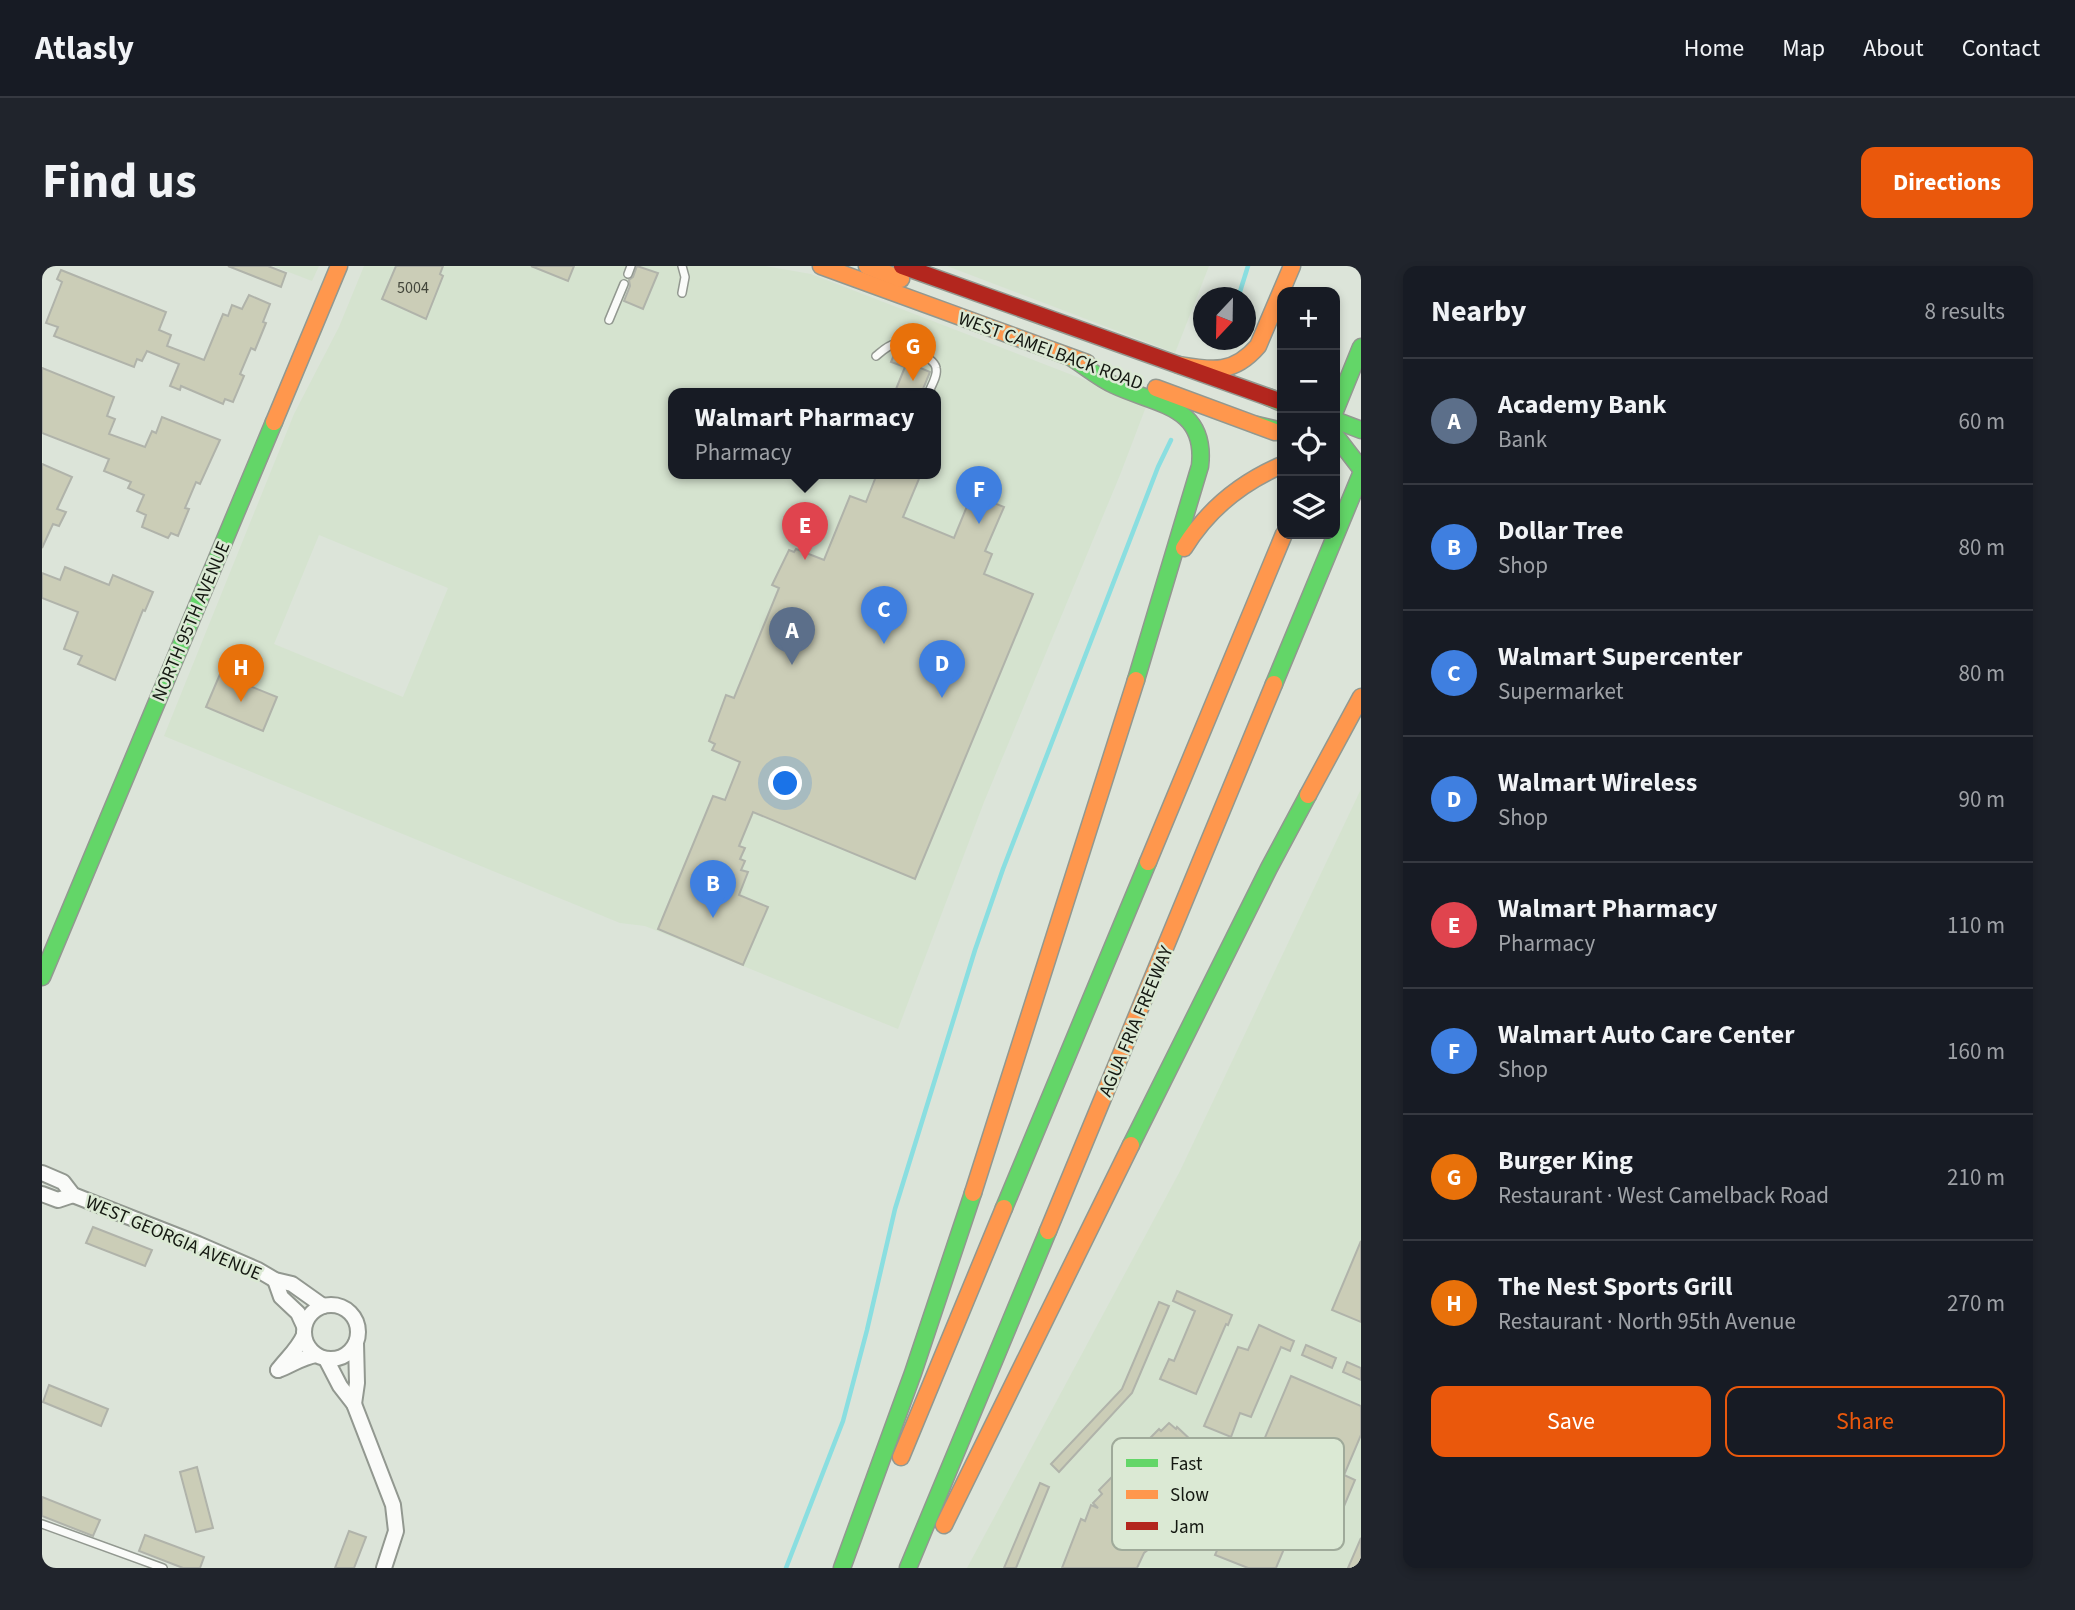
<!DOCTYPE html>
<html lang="en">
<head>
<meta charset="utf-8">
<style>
	body { margin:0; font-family:"Source Sans 3",sans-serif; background:#20242c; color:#f1f3f6 }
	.controls { position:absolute; right:21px; top:21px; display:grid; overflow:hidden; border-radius:14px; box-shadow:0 4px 10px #0003 }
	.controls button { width:63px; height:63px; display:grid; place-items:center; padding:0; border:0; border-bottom:2px solid #363941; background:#171b24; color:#f1f3f6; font:35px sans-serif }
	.compass { position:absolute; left:1151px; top:21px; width:63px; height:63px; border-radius:50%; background:#171b24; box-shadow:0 4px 10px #0003; rotate:202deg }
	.you { position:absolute; left:744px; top:518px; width:24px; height:24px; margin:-18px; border:5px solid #fff; border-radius:50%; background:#1a73e8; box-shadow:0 0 0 10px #1a73e833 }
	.badge { display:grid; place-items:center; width:46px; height:46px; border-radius:50%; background:#ea580c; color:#fff; font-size:23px; font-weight:700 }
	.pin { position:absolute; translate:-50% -58px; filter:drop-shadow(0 2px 4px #0008) }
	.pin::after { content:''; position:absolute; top:37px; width:24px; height:21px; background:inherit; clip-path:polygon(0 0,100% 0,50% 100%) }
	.popup { position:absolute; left:626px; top:122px; width:273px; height:91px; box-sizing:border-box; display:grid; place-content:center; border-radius:14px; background:#171b24; filter:drop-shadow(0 2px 5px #0005); font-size:23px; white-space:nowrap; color:#9ea1a6 }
	.popup b { font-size:26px; color:#f1f3f6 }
	.popup::after { content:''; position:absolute; left:50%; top:100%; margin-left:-14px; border:14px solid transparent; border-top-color:#171b24 }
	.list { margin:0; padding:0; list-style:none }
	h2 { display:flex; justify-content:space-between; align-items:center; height:91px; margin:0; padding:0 28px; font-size:30px }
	h2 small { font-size:23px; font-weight:400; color:#9ea1a6 }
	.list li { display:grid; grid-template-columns:46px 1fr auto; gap:21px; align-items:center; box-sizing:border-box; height:126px; padding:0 28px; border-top:2px solid #363941 }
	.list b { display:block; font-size:26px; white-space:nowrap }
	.list p { margin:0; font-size:23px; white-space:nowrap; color:#9ea1a6 }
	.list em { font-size:23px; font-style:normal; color:#9ea1a6 }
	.actions { display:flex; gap:14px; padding:21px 28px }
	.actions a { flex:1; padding:16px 0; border:2px solid #ea580c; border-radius:14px; text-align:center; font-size:24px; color:#ea580c }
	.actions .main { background:#ea580c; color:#fff }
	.icon { flex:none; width:38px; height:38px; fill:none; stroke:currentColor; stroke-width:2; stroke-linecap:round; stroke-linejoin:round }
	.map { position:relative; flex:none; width:1319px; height:1302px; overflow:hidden; border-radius:14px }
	header { display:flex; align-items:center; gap:42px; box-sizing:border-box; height:98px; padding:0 35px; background:#171b24; border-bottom:2px solid #363941 }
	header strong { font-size:33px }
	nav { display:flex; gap:38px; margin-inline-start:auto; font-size:24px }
	.intro { display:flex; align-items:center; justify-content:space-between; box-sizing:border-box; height:168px; padding:0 42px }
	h1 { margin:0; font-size:49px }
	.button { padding:18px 32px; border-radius:14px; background:#ea580c; color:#fff; font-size:24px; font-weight:700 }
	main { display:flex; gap:42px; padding:0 42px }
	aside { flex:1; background:#171b24; border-radius:14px; box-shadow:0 4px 10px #0003 }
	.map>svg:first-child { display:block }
	.built { fill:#d5e3cf; fill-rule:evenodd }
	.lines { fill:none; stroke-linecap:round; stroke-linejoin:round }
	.stream { stroke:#8adee0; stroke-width:4.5 }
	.building { fill:#cbcdb7; stroke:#b0b3aa; stroke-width:2 }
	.lane-casing { stroke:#929890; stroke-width:10 }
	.street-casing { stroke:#929890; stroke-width:18 }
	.fast-casing { stroke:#929890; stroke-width:19 }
	.slow-casing { stroke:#929890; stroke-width:19 }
	.jam-casing { stroke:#929890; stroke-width:19 }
	.lane { stroke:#fafbf9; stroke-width:7 }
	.street { stroke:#fafbf9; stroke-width:14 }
	.fast { stroke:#63d668; stroke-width:16 }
	.slow { stroke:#ff974d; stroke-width:16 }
	.jam { stroke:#b3261e; stroke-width:16 }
	.labels { text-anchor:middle; stroke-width:5; stroke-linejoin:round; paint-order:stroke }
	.number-label { font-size:16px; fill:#42453a }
	.street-label { font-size:19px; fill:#141811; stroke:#dbe9d4 }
	.key { fill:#dbe9d4; stroke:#9faa9a; stroke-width:2 }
	.key-label { font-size:19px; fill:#141811 }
</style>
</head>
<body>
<header>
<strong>Atlasly</strong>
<nav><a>Home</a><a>Map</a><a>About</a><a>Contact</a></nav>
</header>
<div class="intro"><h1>Find us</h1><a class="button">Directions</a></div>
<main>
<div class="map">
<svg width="1319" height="1302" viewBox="0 0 1319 1302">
	<rect width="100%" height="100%" fill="#dce4d9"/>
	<g class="built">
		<polygon points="231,0 277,0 270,15"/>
		<path d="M322 0H723L769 8 1105 138 1078 209 942 536 856 763 603 660 578 657 122 470 252 148 297 61ZM632 128H894V208H632ZM277 269 406 322 361 431 232 378Z"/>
		<polygon points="905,0 1167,0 1133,87"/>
		<polygon points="1319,523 1319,1302 925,1302 1138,905"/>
	</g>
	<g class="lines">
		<g class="stream">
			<polyline points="1196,32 1206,0"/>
			<polyline points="1181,81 1185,74"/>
			<polyline points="744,1302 801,1155 825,1064 853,943 933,684 961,603 1116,201 1129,174"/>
		</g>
	</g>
	<g class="building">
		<polygon points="186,0 226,0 244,7 239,21"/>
		<polygon points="354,0 401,0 398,8 401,10 384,53 340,33"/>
		<polygon points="489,0 532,0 526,15"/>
		<polygon points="595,0 616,7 601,43 582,35 588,20 587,14 591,11"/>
		<polygon points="19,4 124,46 117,64 129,69 125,80 162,94 181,48 186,50 190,39 200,43 207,29 228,38 221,56 224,57 213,84 209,82 198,108 202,110 191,136 183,133 181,138 139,120 138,124 128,120 137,98 105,85 100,95 95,93 92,101 12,70 16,61 4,57 20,16 15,13"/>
		<polygon points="854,84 870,90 867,97 888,106 879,128 852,128 863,101 849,96"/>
		<polygon points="0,102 72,131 65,150 73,153 67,168 103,181 110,165 114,167 120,151 178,174 158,218 154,216 143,242 147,243 136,270 129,267 126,272 100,261 104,249 95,245 102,229 86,222 89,216 62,205 67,193 0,167"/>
		<polygon points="0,198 30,211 15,243 24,246 17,260 11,258 0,282"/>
		<polygon points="835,208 879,208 861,251 912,272 930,228 962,241 943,285 950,288 942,308 991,328 873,613 711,546 697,580 703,582 698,593 703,595 699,604 706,606 697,629 726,641 701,699 616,663 671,530 683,534 698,496 670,484 673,478 667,475 684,429 692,432 737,322 730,319 747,284 752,286 754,283 782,294 808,230 824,236"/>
		<polygon points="23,301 67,319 71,309 111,326 103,345 101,344 73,414 36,398 40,390 22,383 36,346 0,332 0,307 18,314"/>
		<polygon points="178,408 235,431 221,465 164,441"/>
		<polygon points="51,961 110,984 103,1000 44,977"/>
		<polygon points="1319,975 1319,1056 1290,1044"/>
		<polygon points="1135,1025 1190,1049 1186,1059 1184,1058 1154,1128 1118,1113 1127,1093 1132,1095 1153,1045 1131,1035"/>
		<polygon points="1117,1036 1127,1040 1090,1127 1017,1206 1009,1198 1080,1123"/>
		<polygon points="1217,1059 1252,1075 1248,1085 1239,1081 1209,1151 1198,1147 1189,1171 1162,1160 1196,1081 1206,1084"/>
		<polygon points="1264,1079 1294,1092 1290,1102 1260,1089"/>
		<polygon points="1305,1096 1319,1102 1319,1114 1301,1106"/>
		<polygon points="1249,1110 1319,1140 1319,1169 1302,1209 1313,1214 1292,1264 1200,1226"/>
		<polygon points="7,1119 66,1143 59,1160 1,1136"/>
		<polygon points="1127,1157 1134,1163 1135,1161 1168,1192 1166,1194 1173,1201 1165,1209 1168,1211 1115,1266 1112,1279 1102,1287 1095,1302 1020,1302 1039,1253 1043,1255 1049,1239 1056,1242 1051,1237 1060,1228 1057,1224 1117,1163 1119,1165"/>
		<polygon points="155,1201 171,1262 154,1266 138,1206"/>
		<polygon points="998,1217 1007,1221 974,1302 962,1302"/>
		<polygon points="0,1231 58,1254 51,1270 0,1250"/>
		<polygon points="1191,1248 1247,1271 1234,1302 1206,1302 1173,1289"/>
		<polygon points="307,1265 324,1271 312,1302 293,1302"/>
		<polygon points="103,1269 162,1291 158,1302 141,1302 97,1285"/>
		<polygon points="1319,1272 1319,1302 1306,1302"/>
	</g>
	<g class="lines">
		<defs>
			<g id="lane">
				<polyline points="586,8 589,0"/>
				<polyline points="640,27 643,11 640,0"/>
				<polyline points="567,54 582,18"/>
				<path d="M834 90C839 86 846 79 853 78 862 78 893 92 894 102 896 110 889 120 886 128"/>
				<polyline points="0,1258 121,1302"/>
			</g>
			<g id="street">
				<polyline points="0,907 21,916 31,929 156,978 216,1004 233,1014 250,1018 281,1040"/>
				<polyline points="0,928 16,934 31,929"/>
				<polyline points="233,1014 239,1031 256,1047 262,1060"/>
				<circle cx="289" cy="1066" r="27"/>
				<polyline points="284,1093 298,1120 312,1138 351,1239 354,1265 342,1302"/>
				<path d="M236 1104C245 1092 256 1083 262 1069"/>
				<path d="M236 1104C250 1099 260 1091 274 1089"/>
				<polyline points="312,1138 315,1117 314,1077"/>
			</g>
			<g id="fast">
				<path d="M1030 92C1044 101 1057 112 1072 119 1114 139 1165 139 1158 200L1094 414"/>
				<polyline points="1226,131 1240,137"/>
				<polyline points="1293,145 1319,81"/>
				<polyline points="1293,154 1319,164"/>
				<polyline points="1215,159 1240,165"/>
				<polyline points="1293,169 1319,203"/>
				<polyline points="1232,418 1319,208"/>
				<polyline points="0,711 232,156"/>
				<polyline points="1089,879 1227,602 1266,529"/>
				<polyline points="962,942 1106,596"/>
				<polyline points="800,1302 871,1107 931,927"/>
				<polyline points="866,1302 1006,965"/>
			</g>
			<g id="slow">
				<polyline points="779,0 1045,97"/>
				<polyline points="825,0 859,13"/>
				<path d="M1137 99C1171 105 1192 108 1216 80L1250 0"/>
				<polyline points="1114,122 1233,166"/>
				<polyline points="232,156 297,0"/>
				<path d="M1142 282C1166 243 1198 217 1240 199"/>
				<polyline points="1266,529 1319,431"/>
				<polyline points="1106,596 1242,268"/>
				<polyline points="931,927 1094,414"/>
				<polyline points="1006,965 1232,418"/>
				<polyline points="859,1191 962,942"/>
				<polyline points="902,1259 1089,879"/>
			</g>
			<polyline id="jam" points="860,0 1240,136"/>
		</defs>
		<use href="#lane" class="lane-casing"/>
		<use href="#street" class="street-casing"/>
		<use href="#fast" class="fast-casing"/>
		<use href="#slow" class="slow-casing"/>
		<use href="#jam" class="jam-casing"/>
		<use href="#lane" class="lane"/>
		<use href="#street" class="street"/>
		<use href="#fast" class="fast"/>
		<use href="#slow" class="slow"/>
		<use href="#jam" class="jam"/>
	</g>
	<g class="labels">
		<g class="number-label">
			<text x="371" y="27">5004</text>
		</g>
		<g class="street-label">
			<text transform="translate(1009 84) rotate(20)" y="7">WEST CAMELBACK ROAD</text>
			<text transform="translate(148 355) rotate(-67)" y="7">NORTH 95TH AVENUE</text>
			<text transform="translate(1093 755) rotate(-67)" y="7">AGUA FRIA FREEWAY</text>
			<text transform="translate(132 971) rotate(23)" y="7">WEST GEORGIA AVENUE</text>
		</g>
	</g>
	<rect x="1070" y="1172" width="232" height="112" rx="10" class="key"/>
	<rect x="1084" y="1193" width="32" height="8" fill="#63d668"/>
	<rect x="1084" y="1224" width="32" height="9" fill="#ff974d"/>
	<rect x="1084" y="1256" width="32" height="8" fill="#b3261e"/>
	<g class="key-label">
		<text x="1128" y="1204">Fast</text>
		<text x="1128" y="1235">Slow</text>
		<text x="1128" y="1267">Jam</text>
	</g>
</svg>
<div class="controls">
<button>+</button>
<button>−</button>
<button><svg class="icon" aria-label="locate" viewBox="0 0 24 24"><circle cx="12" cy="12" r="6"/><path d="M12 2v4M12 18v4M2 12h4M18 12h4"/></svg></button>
<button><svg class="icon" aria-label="layers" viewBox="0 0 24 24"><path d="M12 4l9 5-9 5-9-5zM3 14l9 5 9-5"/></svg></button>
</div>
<svg class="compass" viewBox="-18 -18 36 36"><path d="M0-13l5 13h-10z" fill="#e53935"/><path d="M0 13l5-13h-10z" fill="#9ea1a6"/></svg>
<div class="you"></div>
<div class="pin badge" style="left:750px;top:399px;background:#5c6f8a">A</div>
<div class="pin badge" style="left:671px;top:652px;background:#3f7fe0">B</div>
<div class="pin badge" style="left:842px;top:378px;background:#3f7fe0">C</div>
<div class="pin badge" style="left:900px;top:432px;background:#3f7fe0">D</div>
<div class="pin badge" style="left:763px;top:294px;background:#e0444e">E</div>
<div class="popup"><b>Walmart Pharmacy</b>Pharmacy</div>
<div class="pin badge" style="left:937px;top:258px;background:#3f7fe0">F</div>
<div class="pin badge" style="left:871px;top:115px;background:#e8710a">G</div>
<div class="pin badge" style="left:199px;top:436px;background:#e8710a">H</div>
</div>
<aside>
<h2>Nearby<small>8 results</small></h2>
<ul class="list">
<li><span class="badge" style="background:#5c6f8a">A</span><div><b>Academy Bank</b><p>Bank</p></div><em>60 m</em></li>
<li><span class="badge" style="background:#3f7fe0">B</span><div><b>Dollar Tree</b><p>Shop</p></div><em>80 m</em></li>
<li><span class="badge" style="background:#3f7fe0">C</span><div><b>Walmart Supercenter</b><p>Supermarket</p></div><em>80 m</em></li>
<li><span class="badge" style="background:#3f7fe0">D</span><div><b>Walmart Wireless</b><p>Shop</p></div><em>90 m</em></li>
<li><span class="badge" style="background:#e0444e">E</span><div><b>Walmart Pharmacy</b><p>Pharmacy</p></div><em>110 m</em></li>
<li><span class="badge" style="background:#3f7fe0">F</span><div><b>Walmart Auto Care Center</b><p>Shop</p></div><em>160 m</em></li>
<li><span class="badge" style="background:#e8710a">G</span><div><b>Burger King</b><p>Restaurant · West Camelback Road</p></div><em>210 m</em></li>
<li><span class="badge" style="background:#e8710a">H</span><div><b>The Nest Sports Grill</b><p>Restaurant · North 95th Avenue</p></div><em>270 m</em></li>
</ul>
<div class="actions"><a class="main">Save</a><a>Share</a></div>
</aside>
</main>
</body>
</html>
